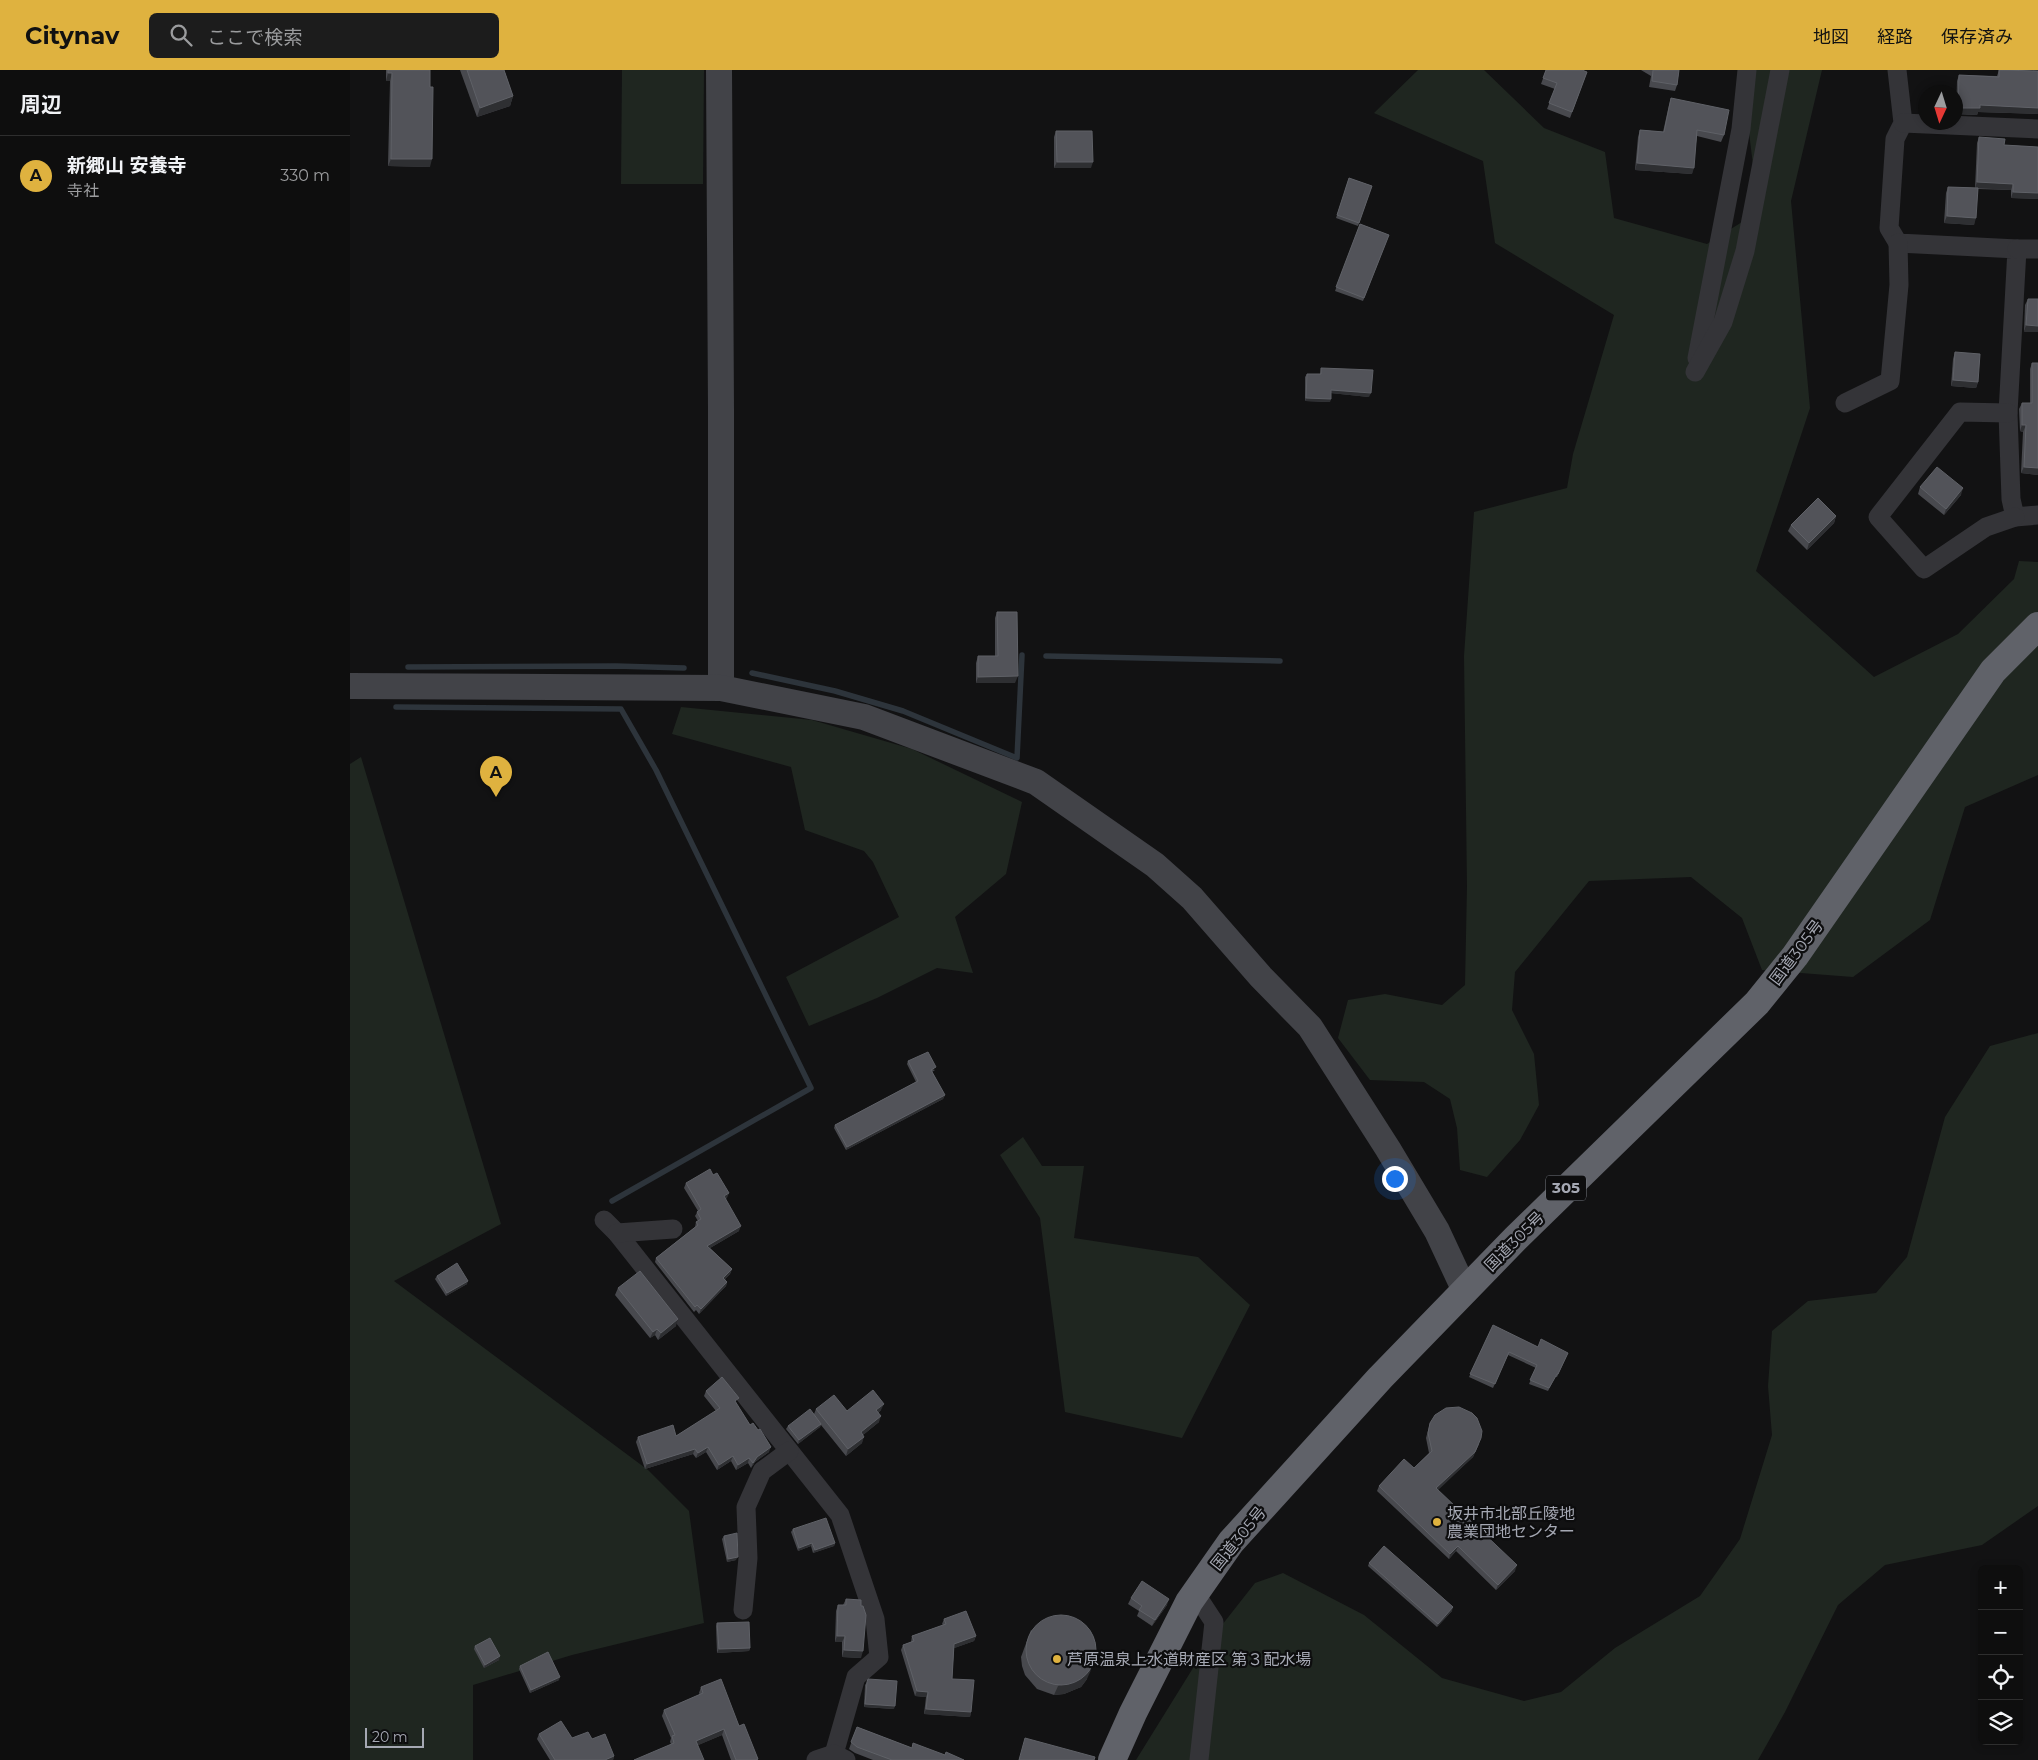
<!DOCTYPE html>
<html lang="ja">
<head>
<meta charset="utf-8">
<style>
	body { margin:0; font-family:Montserrat,"Noto Sans JP",sans-serif; background:#1c1c1c; color:#f1f3f6 }
	.controls { position:absolute; right:15px; bottom:15px; display:grid; overflow:hidden; border-radius:8px; box-shadow:0 2px 8px #0003 }
	.controls button { width:45px; height:45px; display:grid; place-items:center; padding:0; border:0; border-bottom:1px solid #2e2e2e; background:#0e0e0e; color:#f1f3f6; font:25px sans-serif }
	.compass { position:absolute; left:1568px; top:15px; width:45px; height:45px; border-radius:50%; background:#0e0e0e; box-shadow:0 2px 8px #0003; rotate:184deg }
	.scale { position:absolute; left:15px; bottom:12px; width:59px; box-sizing:border-box; padding-left:5px; border:2px solid #a5a8b3; border-top:0; font-size:14px; line-height:18px; white-space:nowrap; color:#a5a8b3; -webkit-text-stroke:4px #0d0d0e; paint-order:stroke }
	.you { position:absolute; left:1044px; top:1108px; width:18px; height:18px; margin:-12px; border:4px solid #fff; border-radius:50%; background:#1a73e8; box-shadow:0 0 0 8px #1a73e833 }
	.badge { display:grid; place-items:center; width:32px; height:32px; border-radius:50%; background:#dfb23f; color:#111; font-size:16px; font-weight:700 }
	.pin { position:absolute; translate:-50% -41px; filter:drop-shadow(0 1px 2px #0008) }
	.pin::after { content:''; position:absolute; top:26px; width:18px; height:15px; background:inherit; clip-path:polygon(0 0,100% 0,50% 100%) }
	.list { margin:0; padding:0; list-style:none }
	h2 { display:flex; justify-content:space-between; align-items:center; height:65px; margin:0; padding:0 20px; font-size:21px }
	h2 small { font-size:16px; font-weight:400; color:#9b9c9e }
	.list li { display:grid; grid-template-columns:32px 1fr auto; gap:15px; align-items:center; box-sizing:border-box; height:80px; padding:0 20px; border-top:1px solid #2e2e2e }
	.list b { display:block; font-size:19px; white-space:nowrap }
	.list p { margin:0; font-size:16px; white-space:nowrap; color:#9b9c9e }
	.list em { font-size:16px; font-style:normal; color:#9b9c9e }
	.icon { flex:none; width:28px; height:28px; fill:none; stroke:currentColor; stroke-width:2; stroke-linecap:round; stroke-linejoin:round }
	.map { position:relative; flex:none; width:1688px; height:1690px; overflow:hidden }
	header { display:flex; align-items:center; gap:30px; box-sizing:border-box; height:70px; padding:0 25px; background:#dfb23f; color:#111 }
	header strong { font-size:24px }
	nav { display:flex; gap:28px; margin-inline-start:auto; font-size:18px }
	.search { width:350px; height:45px; background:#1c1c1c; display:flex; align-items:center; gap:12px; box-sizing:border-box; padding:0 18px; border-radius:8px; color:#9b9c9e; font-size:19px }
	main { display:flex }
	aside { flex:1; background:#0e0e0e }
	.map>svg:first-child { display:block }
	.green { fill:#1f2620 }
	.lines { fill:none; stroke-linecap:round; stroke-linejoin:round }
	.stream { stroke:#2d343b; stroke-width:5.5 }
	.street { stroke:#343438; stroke-width:19 }
	.secondary { stroke:#424348; stroke-width:26 }
	.highway { stroke:#606269; stroke-width:28 }
	.wall { fill:#48494e }
	.shaded-wall { fill:#2e2f32 }
	.building { fill:#525359; stroke:#5f6167 }
	.poi-dot { fill:#dfb23f; stroke:#0d0d0e; stroke-width:2 }
	.labels { text-anchor:middle; stroke-width:4.5; stroke-linejoin:round; paint-order:stroke }
	.shield { fill:#0d0d0e; stroke:#777a82; stroke-width:1 }
	.shield-label { font-size:15px; font-weight:bold; fill:#a5a8b3 }
	.street-label { font-size:16px; fill:#a5a8b3; stroke:#0d0d0e }
	.poi-label { font-size:16px; fill:#a5a8b3; stroke:#0d0d0e; text-anchor:start }
</style>
</head>
<body>
<header>
<strong>Citynav</strong>
<div class="search"><svg class="icon" aria-label="search" viewBox="0 0 24 24"><circle cx="10" cy="10" r="6"/><path d="M15 15l6 6"/></svg>ここで検索</div>
<nav><a>地図</a><a>経路</a><a>保存済み</a></nav>
</header>
<main>
<aside>
<h2>周辺<small></small></h2>
<ul class="list">
<li><span class="badge">A</span><div><b>新郷山 安養寺</b><p>寺社</p></div><em>330 m</em></li>
</ul>
</aside>
<div class="map">
<svg width="1688" height="1690" viewBox="0 0 1688 1690">
	<rect width="100%" height="100%" fill="#121213"/>
	<g class="green">
		<polygon points="272,0 354,0 353,114 271,114"/>
		<polygon points="1068,0 1134,0 1194,58 1255,82 1264,148 1357,174 1392,152 1403,95 1394,22 1399,0 1472,0 1441,131 1460,338 1406,501 1524,607 1608,564 1664,509 1669,491 1688,492 1688,705 1615,737 1580,850 1503,907 1412,900 1392,848 1341,807 1239,811 1165,902 1162,940 1184,984 1189,1035 1170,1070 1137,1107 1110,1100 1107,1058 1100,1029 1074,1012 1020,1010 988,968 998,930 1035,924 1092,935 1115,915 1117,816 1114,586 1124,442 1217,418 1223,384 1264,245 1145,173 1133,91 1024,43"/>
		<polygon points="331,637 462,650 562,679 672,732 656,804 605,847 623,903 587,898 527,928 459,956 436,907 549,847 523,792 514,781 455,760 441,697 322,664"/>
		<polygon points="11,687 151,1154 44,1211 298,1400 339,1441 354,1553 222,1585 123,1615 123,1690 0,1690 0,694"/>
		<polygon points="1688,963 1688,1436 1632,1475 1535,1495 1488,1535 1435,1642 1408,1690 786,1690 861,1569 905,1513 933,1503 1014,1545 1092,1608 1174,1631 1211,1622 1265,1578 1350,1526 1390,1469 1422,1365 1418,1316 1422,1261 1458,1231 1526,1223 1557,1187 1595,1047 1640,976"/>
		<polygon points="673,1067 692,1096 734,1096 724,1168 848,1187 900,1235 832,1368 715,1342 690,1148 650,1085"/>
	</g>
	<g class="lines">
		<g class="stream">
			<polyline points="696,586 930,591"/>
			<polyline points="58,597 266,596 334,598"/>
			<polyline points="402,603 485,621 553,641 667,688 672,585"/>
			<polyline points="46,637 271,639 306,700 461,1018 262,1131"/>
		</g>
		<g class="street">
			<polyline points="1547,0 1553,53 1545,69 1539,158 1548,173 1667,179 1658,343 1661,429 1665,447 1688,445"/>
			<polyline points="1553,53 1688,59"/>
			<polyline points="1667,179 1688,179"/>
			<polyline points="1347,288 1391,59 1397,0"/>
			<polyline points="1345,302 1373,252 1395,181 1430,0"/>
			<polyline points="1495,333 1540,311 1549,215 1548,173"/>
			<polyline points="1658,343 1610,342 1528,447 1574,499 1636,457 1665,447"/>
			<polyline points="254,1150 267,1163 490,1445 525,1549 529,1587 506,1607 484,1684"/>
			<polyline points="267,1163 323,1159"/>
			<polyline points="845,1523 864,1552 849,1690"/>
			<polyline points="393,1540 398,1488 396,1437 412,1401 439,1381"/>
			<polyline points="466,1690 484,1684 496,1690"/>
		</g>
		<g class="secondary">
			<polyline points="369,0 371,339 371,618"/>
			<polyline points="0,616 371,618 514,647 686,712 805,795 842,828 911,907 960,957 1038,1079 1087,1161 1115,1221"/>
		</g>
		<polyline class="highway" points="762,1690 783,1643 839,1532 881,1472 1030,1308 1166,1168 1407,933 1445,886 1643,601 1688,556"/>
	</g>
	<g class="wall">
		<polygon points="36,0 80,0 80,97 38,96 40,11 36,11"/>
		<polygon points="110,0 154,0 163,26 160,36 127,47"/>
		<polygon points="1196,0 1237,2 1220,48 1197,39 1205,19 1191,14"/>
		<polygon points="1291,0 1329,0 1327,15 1325,21 1299,17 1301,6"/>
		<polygon points="1649,0 1688,1 1688,44 1628,42 1627,45 1606,44 1607,11 1609,5 1647,6"/>
		<polygon points="1321,28 1374,65 1371,72 1347,66 1342,104 1285,100 1288,67 1290,60 1313,62 1319,35"/>
		<polygon points="706,61 741,98 704,98 704,67"/>
		<polygon points="1629,67 1654,75 1688,77 1688,129 1661,128 1661,120 1628,119 1624,155 1594,153 1596,123 1598,117 1625,118 1627,73"/>
		<polygon points="999,108 1022,116 1008,156 986,148"/>
		<polygon points="1010,154 1039,165 1013,231 985,221"/>
		<polygon points="1678,229 1688,229 1674,262 1675,235"/>
		<polygon points="1605,282 1628,312 1626,318 1601,316 1603,289"/>
		<polygon points="1682,293 1688,405 1671,403 1673,362 1670,361 1669,339 1672,333 1680,333 1680,299"/>
		<polygon points="971,298 1019,327 981,323 980,332 955,331 955,307 957,304 970,304"/>
		<polygon points="1570,417 1611,425 1594,445 1568,424"/>
		<polygon points="1486,446 1484,453 1457,480 1438,461 1441,455"/>
		<polygon points="647,542 665,613 626,613 626,593 628,586 645,586 645,548"/>
		<polygon points="558,991 585,1000 582,1002 595,1025 593,1029 496,1080 484,1058 485,1055 566,1012 557,994"/>
		<polygon points="336,1113 377,1128 375,1129 389,1161 360,1178 382,1199 380,1204 375,1209 377,1212 376,1216 349,1244 346,1240 344,1242 305,1192 306,1188 345,1157 346,1152 348,1151 345,1146 348,1141 334,1118"/>
		<polygon points="87,1206 117,1214 96,1226 85,1209"/>
		<polygon points="268,1218 326,1256 308,1270 305,1265 300,1268 265,1225"/>
		<polygon points="1143,1255 1188,1277 1218,1283 1207,1307 1205,1307 1198,1321 1179,1314 1186,1298 1158,1285 1143,1318 1119,1307"/>
		<polygon points="356,1321 387,1333 386,1334 400,1355 419,1382 405,1392 401,1398 398,1393 386,1400 381,1391 367,1400 356,1382 346,1388 343,1384 295,1399 286,1372 288,1367 326,1366 366,1341 354,1326"/>
		<polygon points="466,1339 497,1341 531,1340 529,1342 529,1352 513,1365 512,1373 496,1386 471,1355 470,1357 448,1374 436,1359 438,1356 464,1344"/>
		<polygon points="1080,1353 1129,1374 1123,1387 1087,1420 1165,1501 1146,1520 1106,1481 1099,1489 1027,1421 1029,1416 1064,1398 1079,1383 1076,1368"/>
		<polygon points="443,1459 485,1473 484,1476 463,1483 461,1476 448,1481 441,1462"/>
		<polygon points="374,1466 386,1490 377,1492 372,1469"/>
		<polygon points="1019,1493 1102,1541 1087,1557 1018,1496"/>
		<polygon points="781,1528 817,1535 802,1556 787,1546 789,1541 778,1534"/>
		<polygon points="496,1529 511,1588 492,1587 492,1572 485,1572 486,1541 488,1535 493,1535"/>
		<polygon points="594,1549 626,1566 624,1571 604,1578 602,1609 621,1642 620,1647 574,1644 576,1627 565,1626 551,1580 553,1575 561,1572 562,1566 593,1555 592,1554"/>
		<polygon points="367,1553 400,1578 399,1581 367,1583 366,1556"/>
		<polygon points="681,1560 737,1609 731,1617 714,1624 704,1625 687,1619 675,1605 672,1596 671,1587"/>
		<polygon points="125,1576 149,1590 134,1598 124,1579"/>
		<polygon points="170,1596 209,1610 180,1623 169,1599"/>
		<polygon points="517,1612 544,1639 514,1637 515,1615"/>
		<polygon points="351,1617 389,1656 408,1689 408,1690 381,1690 372,1665 348,1675 321,1674 320,1672 321,1668 312,1646 314,1640 350,1625 349,1623"/>
		<polygon points="507,1657 562,1678 614,1690 523,1690 505,1683 499,1679"/>
		<polygon points="189,1664 222,1668 242,1669 264,1686 263,1690 200,1690 187,1669"/>
	</g>
	<g class="shaded-wall">
		<polygon points="38,3 42,3 40,11 36,11"/>
		<polygon points="163,26 160,36 127,47 130,38"/>
		<polygon points="1630,35 1688,38 1688,44 1628,42 1627,45 1606,44 1608,38"/>
		<polygon points="41,89 82,89 80,97 38,96"/>
		<polygon points="707,92 743,92 741,98 704,98"/>
		<polygon points="1287,93 1344,98 1342,104 1285,100"/>
		<polygon points="1627,112 1663,114 1661,120 1625,118"/>
		<polygon points="1663,122 1688,123 1688,129 1661,128"/>
		<polygon points="1597,146 1626,148 1624,155 1594,153"/>
		<polygon points="1676,255 1688,256 1688,262 1674,262"/>
		<polygon points="1603,310 1628,312 1626,318 1601,316"/>
		<polygon points="981,320 1021,323 1019,327 980,323"/>
		<polygon points="956,328 981,329 980,332 955,331"/>
		<polygon points="1672,355 1676,355 1673,362 1670,361"/>
		<polygon points="1674,397 1688,398 1688,405 1671,403"/>
		<polygon points="1613,418 1611,425 1594,445 1596,439"/>
		<polygon points="1486,446 1484,453 1457,480 1459,473"/>
		<polygon points="668,606 665,613 626,613 628,607"/>
		<polygon points="595,1025 593,1029 496,1080 497,1077"/>
		<polygon points="379,1123 377,1128 372,1131 374,1126"/>
		<polygon points="391,1156 389,1161 355,1181 357,1176"/>
		<polygon points="382,1199 380,1204 372,1212 373,1208"/>
		<polygon points="118,1211 117,1214 96,1226 97,1223"/>
		<polygon points="377,1212 376,1216 349,1244 351,1239"/>
		<polygon points="328,1249 326,1256 308,1270 311,1263"/>
		<polygon points="307,1259 305,1265 300,1268 303,1262"/>
		<polygon points="534,1334 531,1340 524,1346 526,1340"/>
		<polygon points="531,1346 529,1352 508,1369 511,1362"/>
		<polygon points="471,1354 470,1357 448,1374 449,1370"/>
		<polygon points="514,1367 512,1373 496,1386 498,1379"/>
		<polygon points="1131,1368 1123,1387 1084,1424 1086,1418"/>
		<polygon points="358,1377 356,1382 346,1388 348,1383"/>
		<polygon points="421,1377 419,1382 405,1392 401,1398 403,1393 407,1387"/>
		<polygon points="345,1379 343,1384 295,1399 297,1394"/>
		<polygon points="383,1386 381,1391 367,1400 369,1395"/>
		<polygon points="399,1388 398,1393 386,1400 388,1395"/>
		<polygon points="462,1473 461,1476 448,1481 449,1478"/>
		<polygon points="485,1473 484,1476 463,1483 465,1480"/>
		<polygon points="1108,1476 1106,1481 1099,1489 1100,1484"/>
		<polygon points="388,1487 386,1490 377,1492 378,1489"/>
		<polygon points="1167,1495 1165,1501 1146,1520 1148,1515"/>
		<polygon points="819,1529 817,1535 802,1556 805,1550"/>
		<polygon points="1103,1537 1102,1541 1087,1557 1088,1554"/>
		<polygon points="487,1566 495,1566 492,1572 485,1572"/>
		<polygon points="626,1566 624,1571 602,1579 604,1574"/>
		<polygon points="400,1578 399,1581 367,1583 369,1579"/>
		<polygon points="494,1580 513,1581 511,1588 492,1587"/>
		<polygon points="150,1586 149,1590 134,1598 135,1595"/>
		<polygon points="741,1600 737,1609 731,1617 714,1624 704,1625 708,1616"/>
		<polygon points="210,1607 209,1610 180,1623 181,1620"/>
		<polygon points="567,1621 578,1622 576,1627 565,1626"/>
		<polygon points="515,1634 545,1636 544,1639 514,1637"/>
		<polygon points="576,1639 621,1642 620,1647 574,1644"/>
		<polygon points="374,1659 372,1665 344,1677 346,1671"/>
		<polygon points="264,1686 263,1690 255,1690"/>
	</g>
	<g class="building">
		<polygon points="38,0 80,0 80,17 83,17 82,89 41,89 42,3 38,3"/>
		<polygon points="117,0 154,0 163,26 130,38"/>
		<polygon points="1196,0 1232,0 1237,2 1222,42 1199,33 1207,13 1193,8"/>
		<polygon points="1303,0 1329,0 1327,15 1302,11"/>
		<polygon points="1649,0 1688,1 1688,38 1630,35 1630,38 1608,38 1609,5 1649,7"/>
		<polygon points="1321,28 1379,40 1374,65 1347,60 1344,98 1287,93 1290,60 1314,62"/>
		<polygon points="706,61 742,61 743,92 707,92"/>
		<polygon points="1629,67 1655,69 1654,75 1688,77 1688,123 1663,122 1663,114 1627,112"/>
		<polygon points="999,108 1022,116 1009,153 987,145"/>
		<polygon points="1598,117 1628,118 1626,148 1597,146"/>
		<polygon points="1010,154 1039,165 1014,228 986,217"/>
		<polygon points="1678,229 1688,229 1688,256 1676,255"/>
		<polygon points="1605,282 1630,284 1628,312 1603,310"/>
		<polygon points="1682,293 1688,293 1688,398 1674,397 1676,355 1672,355 1672,333 1682,333"/>
		<polygon points="971,298 1023,300 1021,323 981,320 981,329 956,328 957,304 971,304"/>
		<polygon points="1587,397 1613,418 1596,439 1570,417"/>
		<polygon points="1468,428 1486,446 1459,473 1441,455"/>
		<polygon points="647,542 667,542 668,606 628,607 628,586 648,586"/>
		<polygon points="578,982 586,997 581,1000 595,1025 497,1077 485,1055 568,1011 558,991"/>
		<polygon points="360,1099 363,1105 367,1103 379,1123 374,1126 391,1156 357,1176 382,1199 373,1208 377,1212 351,1239 347,1235 345,1237 306,1188 348,1155 346,1152 351,1149 347,1142 351,1139 336,1113"/>
		<polygon points="107,1193 118,1211 97,1223 87,1206"/>
		<polygon points="290,1201 328,1249 311,1263 307,1259 303,1262 268,1218"/>
		<polygon points="1143,1255 1188,1277 1191,1269 1218,1283 1208,1304 1207,1304 1199,1318 1180,1310 1187,1295 1159,1282 1145,1314 1120,1304"/>
		<polygon points="372,1307 389,1328 385,1331 400,1355 403,1353 408,1360 410,1359 421,1377 407,1387 403,1393 399,1388 388,1395 383,1386 369,1395 358,1377 348,1383 345,1379 297,1394 288,1367 323,1355 326,1366 370,1338 356,1321"/>
		<polygon points="523,1320 534,1334 526,1340 531,1346 511,1362 514,1367 498,1379 466,1339 484,1325 497,1341"/>
		<polygon points="1109,1337 1122,1343 1127,1348 1132,1361 1131,1368 1125,1382 1086,1418 1167,1495 1148,1515 1108,1476 1100,1484 1029,1416 1054,1389 1064,1398 1082,1381 1078,1363 1080,1353 1085,1345 1096,1338"/>
		<polygon points="460,1339 471,1354 449,1370 438,1356"/>
		<polygon points="476,1448 485,1473 465,1480 462,1473 449,1478 443,1459"/>
		<polygon points="387,1463 388,1487 378,1489 374,1466"/>
		<polygon points="1034,1476 1103,1537 1088,1554 1019,1493"/>
		<polygon points="792,1511 819,1529 805,1550 789,1540 792,1536 781,1528"/>
		<polygon points="496,1529 511,1530 511,1536 513,1536 516,1545 513,1581 494,1580 495,1566 487,1566 488,1535 496,1535"/>
		<polygon points="616,1541 626,1566 604,1574 602,1609 624,1610 621,1642 576,1639 578,1622 567,1621 553,1575 564,1571 562,1566 596,1554 594,1549"/>
		<circle cx="711" cy="1580" r="35"/>
		<polygon points="399,1552 400,1578 369,1579 367,1553"/>
		<polygon points="140,1568 150,1586 135,1595 125,1576"/>
		<polygon points="198,1582 210,1607 181,1620 170,1596"/>
		<polygon points="371,1609 389,1656 394,1654 408,1689 406,1690 386,1690 374,1659 346,1671 354,1690 284,1690 324,1673 322,1666 325,1665 314,1640 353,1623 351,1617"/>
		<polygon points="518,1609 547,1611 545,1636 515,1634 517,1612"/>
		<polygon points="211,1651 222,1668 238,1662 242,1669 255,1664 264,1686 255,1690 205,1690 189,1664"/>
		<polygon points="507,1657 562,1678 563,1673 595,1685 596,1682 614,1690 542,1690 507,1677 501,1672"/>
		<polygon points="675,1668 745,1687 744,1690 669,1690"/>
	</g>
	<g class="poi-dot">
		<circle cx="1087" cy="1452" r="5"/>
		<circle cx="707" cy="1589" r="5"/>
	</g>
	<g class="labels">
		<rect class="shield" x="1196" y="1105.5" width="40" height="25" rx="4"/>
		<g class="shield-label">
			<text x="1216" y="1123">305</text>
		</g>
		<g class="street-label">
			<text transform="translate(1446 882) rotate(-53)" y="6">国道305号</text>
			<text transform="translate(1164 1171) rotate(-45)" y="6">国道305号</text>
			<text transform="translate(888 1468) rotate(-51)" y="6">国道305号</text>
		</g>
		<g class="poi-label">
			<text x="1097" y="1449">坂井市北部丘陵地<tspan x="1097" dy="18">農業団地センター</tspan></text>
			<text x="717" y="1595">芦原温泉上水道財産区 第３配水場</text>
		</g>
	</g>
</svg>
<div class="controls">
<button>+</button>
<button>−</button>
<button><svg class="icon" aria-label="locate" viewBox="0 0 24 24"><circle cx="12" cy="12" r="6"/><path d="M12 2v4M12 18v4M2 12h4M18 12h4"/></svg></button>
<button><svg class="icon" aria-label="layers" viewBox="0 0 24 24"><path d="M12 4l9 5-9 5-9-5zM3 14l9 5 9-5"/></svg></button>
</div>
<svg class="compass" viewBox="-18 -18 36 36"><path d="M0-13l5 13h-10z" fill="#e53935"/><path d="M0 13l5-13h-10z" fill="#9b9c9e"/></svg>
<div class="scale">20 m</div>
<div class="you"></div>
<div class="pin badge" style="left:146px;top:727px">A</div>
</div>
</main>
</body>
</html>
